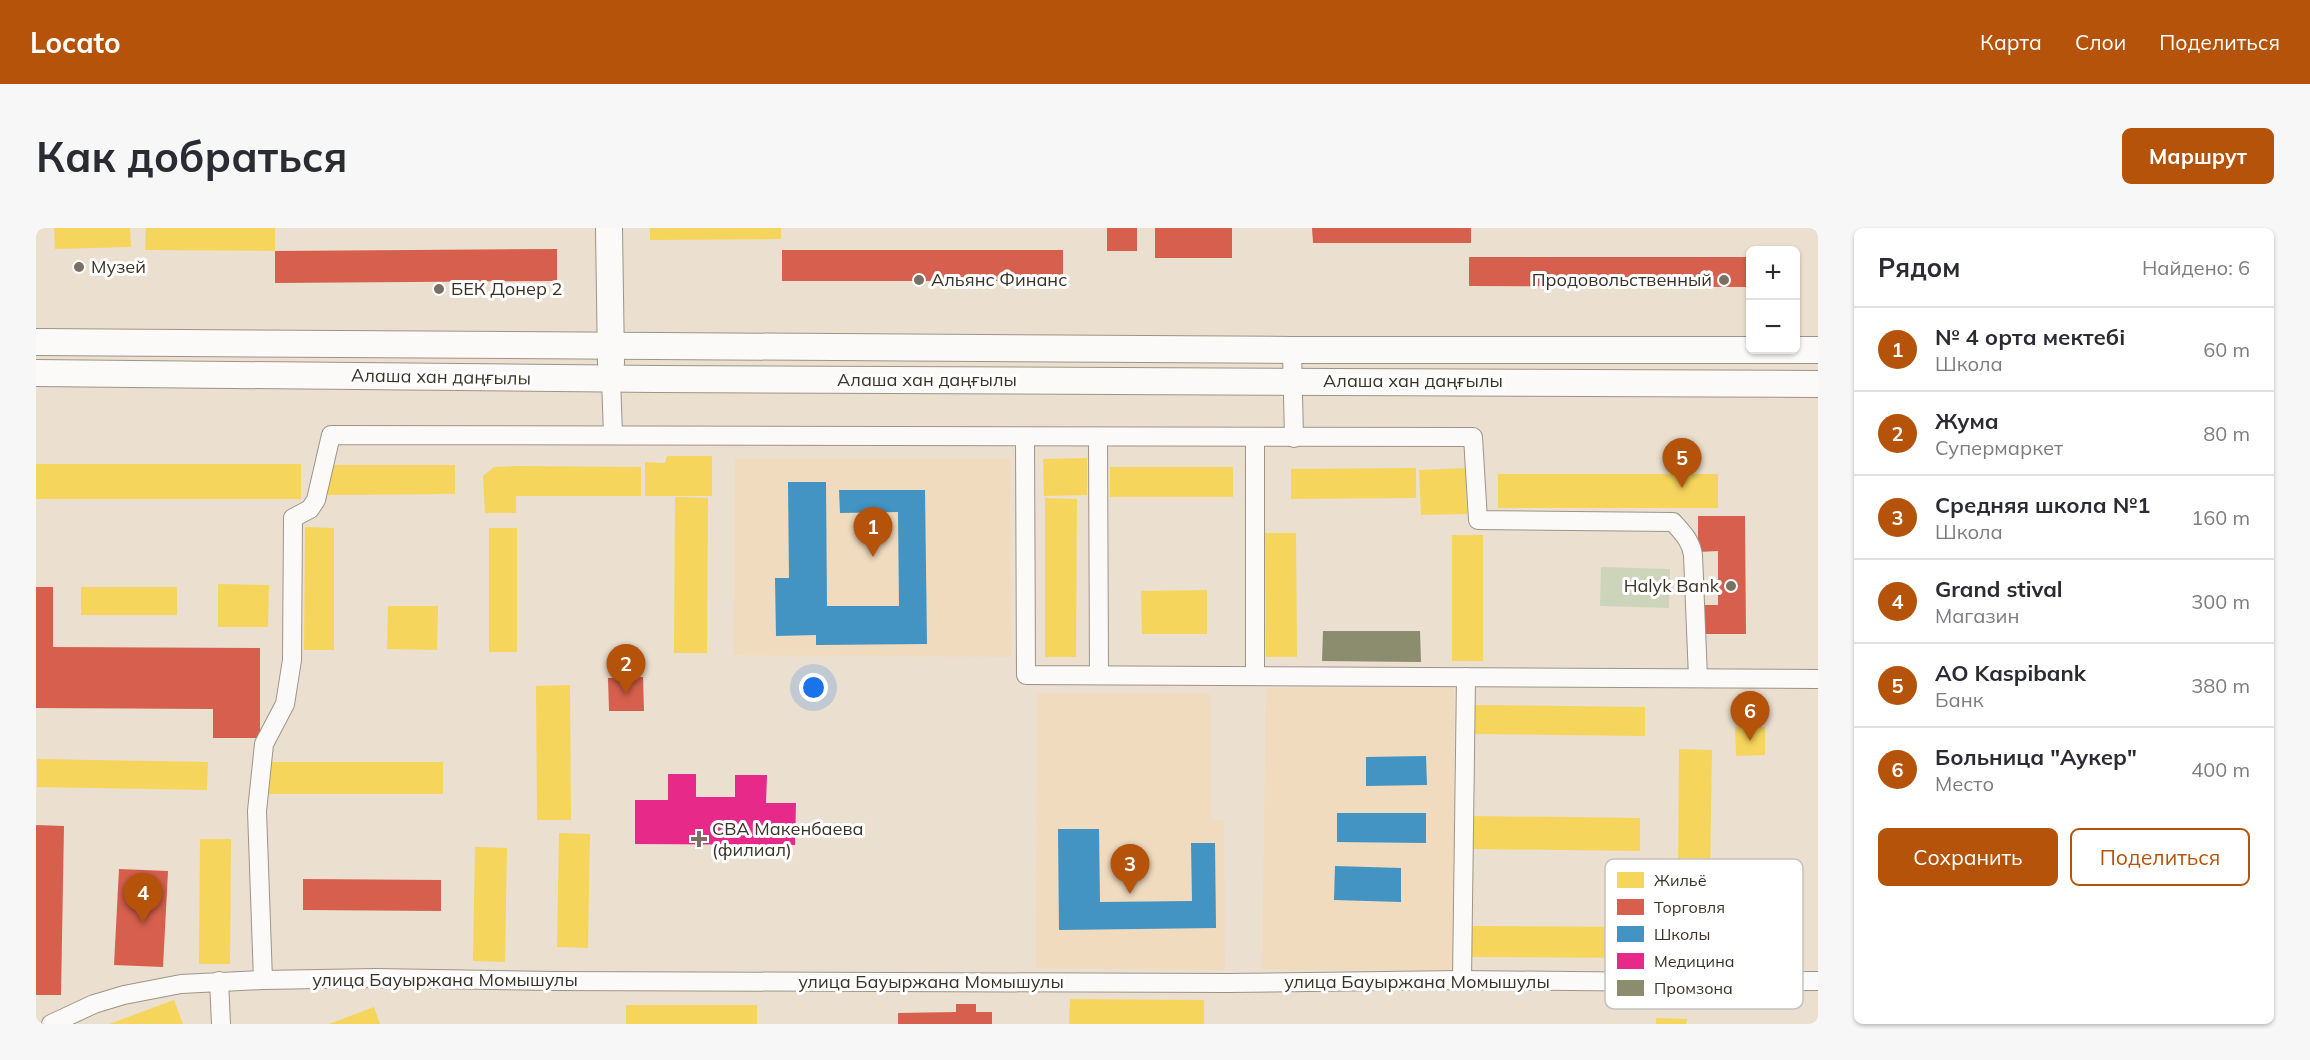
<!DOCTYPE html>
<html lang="ru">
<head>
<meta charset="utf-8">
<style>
	body { margin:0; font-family:Mulish,sans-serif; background:#f7f7f7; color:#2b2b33 }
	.controls { position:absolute; right:18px; top:18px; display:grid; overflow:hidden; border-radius:9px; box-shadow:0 2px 4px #0004 }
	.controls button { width:54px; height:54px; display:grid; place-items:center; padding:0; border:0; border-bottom:2px solid #e1e1e2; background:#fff; color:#2b2b33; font:30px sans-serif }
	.you { position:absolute; left:778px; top:460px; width:21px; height:21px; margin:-15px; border:4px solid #fff; border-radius:50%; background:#1a73e8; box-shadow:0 0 0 9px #1a73e833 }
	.badge { display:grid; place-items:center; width:39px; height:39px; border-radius:50%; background:#b45309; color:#fff; font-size:20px; font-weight:700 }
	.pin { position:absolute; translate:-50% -50px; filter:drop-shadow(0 2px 3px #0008) }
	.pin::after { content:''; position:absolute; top:32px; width:21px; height:18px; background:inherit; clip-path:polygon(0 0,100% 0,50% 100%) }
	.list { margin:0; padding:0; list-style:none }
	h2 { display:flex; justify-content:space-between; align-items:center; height:78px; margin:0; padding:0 24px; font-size:26px }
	h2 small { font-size:20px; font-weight:400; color:#7c7c81 }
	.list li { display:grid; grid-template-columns:39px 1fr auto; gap:18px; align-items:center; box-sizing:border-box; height:84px; padding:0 24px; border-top:2px solid #e1e1e2 }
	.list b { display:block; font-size:22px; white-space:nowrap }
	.list p { margin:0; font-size:20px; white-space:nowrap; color:#7c7c81 }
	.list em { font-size:20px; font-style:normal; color:#7c7c81 }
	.actions { display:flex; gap:12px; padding:18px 24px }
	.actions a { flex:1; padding:14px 0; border:2px solid #b45309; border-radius:9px; text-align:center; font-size:21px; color:#b45309 }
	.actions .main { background:#b45309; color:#fff }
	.map { position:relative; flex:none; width:1782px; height:796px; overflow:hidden; border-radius:9px }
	header { display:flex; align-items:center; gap:36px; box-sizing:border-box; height:84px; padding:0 30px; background:#b45309; color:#fff }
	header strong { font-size:28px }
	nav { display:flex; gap:33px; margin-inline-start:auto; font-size:21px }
	.intro { display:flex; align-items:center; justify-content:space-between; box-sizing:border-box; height:144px; padding:0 36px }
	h1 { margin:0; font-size:42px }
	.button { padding:15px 27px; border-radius:9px; background:#b45309; color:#fff; font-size:21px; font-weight:700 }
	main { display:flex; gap:36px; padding:0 36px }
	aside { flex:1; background:#fff; border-radius:9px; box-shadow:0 2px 4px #0004 }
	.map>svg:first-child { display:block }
	.built { fill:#f0dbbf }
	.green { fill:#ccd5ba }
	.homes { fill:#f6d55c }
	.shops { fill:#d6604d }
	.schools { fill:#4393c3 }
	.health { fill:#e7298a }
	.industry { fill:#8c8c6e }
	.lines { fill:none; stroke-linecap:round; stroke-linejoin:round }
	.street-casing { stroke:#9d9488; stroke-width:20 }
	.secondary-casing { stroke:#9d9488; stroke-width:28 }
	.street { stroke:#fcfaf8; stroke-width:18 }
	.secondary { stroke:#fcfaf8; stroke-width:26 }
	.poi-dot { fill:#796f62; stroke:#fff; stroke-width:2 }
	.labels { text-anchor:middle; stroke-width:6; stroke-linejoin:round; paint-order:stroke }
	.poi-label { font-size:18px; fill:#3c3327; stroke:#fff; text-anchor:start }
	.street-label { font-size:18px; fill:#3c3327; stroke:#fff }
	.key { fill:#fff; stroke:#c4c2be; stroke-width:1.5 }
	.key-label { font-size:16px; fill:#3c3327 }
</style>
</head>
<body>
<header>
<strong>Locato</strong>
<nav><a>Карта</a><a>Слои</a><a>Поделиться</a></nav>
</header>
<div class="intro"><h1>Как добраться</h1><a class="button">Маршрут</a></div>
<main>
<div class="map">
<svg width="1782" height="796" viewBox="0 0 1782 796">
	<rect width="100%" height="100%" fill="#ebdfcf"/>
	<g class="built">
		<polygon points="699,230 974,230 975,429 698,427"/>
		<polygon points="1418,459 1418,742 1226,742 1230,460"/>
		<polygon points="1001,466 1174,466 1175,591 1188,593 1189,742 1000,740"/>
	</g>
	<polygon class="green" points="1565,339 1634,341 1633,380 1564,378"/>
	<g class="homes">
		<polygon points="18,0 94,0 95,19 19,21"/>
		<polygon points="110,0 239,0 239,23 109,22"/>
		<polygon points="614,0 745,0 745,11 614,12"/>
		<polygon points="631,228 676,228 676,268 609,268 609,234 629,235"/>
		<polygon points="1051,230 1051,267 1008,268 1007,231"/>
		<rect x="0" y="236" width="265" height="35"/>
		<polygon points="292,237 419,237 419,266 292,267"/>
		<polygon points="479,238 605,239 605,268 480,268 480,285 449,285 447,248 458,239"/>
		<rect x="1074" y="239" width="123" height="30"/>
		<polygon points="1380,240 1380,270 1255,271 1255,241"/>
		<polygon points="1430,240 1431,286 1385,287 1383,242"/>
		<rect x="1462" y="246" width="220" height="34"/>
		<polygon points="639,269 672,270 671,425 638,425"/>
		<polygon points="1009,270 1041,271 1040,429 1009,429"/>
		<polygon points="269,299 298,300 298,422 268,422"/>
		<rect x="453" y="300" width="28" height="124"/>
		<polygon points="1229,305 1260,305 1261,429 1230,429"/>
		<rect x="1416" y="307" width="31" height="126"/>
		<polygon points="182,356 233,357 232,399 182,399"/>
		<rect x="45" y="359" width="96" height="28"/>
		<polygon points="1171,362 1171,406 1106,406 1105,363"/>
		<polygon points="352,378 402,378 401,422 351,421"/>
		<polygon points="534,457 535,592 501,592 500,458"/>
		<polygon points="1438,477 1609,479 1609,508 1437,506"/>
		<polygon points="1699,499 1729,499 1729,527 1700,528"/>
		<polygon points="1643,521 1676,522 1674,645 1642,645"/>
		<polygon points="1,531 172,534 171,562 1,559"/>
		<rect x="233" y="534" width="174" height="32"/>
		<polygon points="1436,588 1604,590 1604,623 1436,621"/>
		<polygon points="523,605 554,606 552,720 521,719"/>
		<polygon points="164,611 195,611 194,736 163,736"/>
		<polygon points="439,619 471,620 469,734 437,733"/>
		<polygon points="1434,698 1604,699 1604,730 1434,729"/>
		<polygon points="1034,771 1168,772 1168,796 1033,796"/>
		<polygon points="138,772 147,796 73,796"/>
		<rect x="590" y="777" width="131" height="19"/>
		<polygon points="338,779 344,796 293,796"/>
		<polygon points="1620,790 1651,791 1650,796 1620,796"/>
	</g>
	<g class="shops">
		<rect x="1071" y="0" width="30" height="23"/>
		<rect x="1119" y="0" width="77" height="30"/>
		<polygon points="1276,0 1435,0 1435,15 1277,15"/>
		<polygon points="521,21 521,53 239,55 239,23"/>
		<rect x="746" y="22" width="281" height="31"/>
		<polygon points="1433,29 1714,29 1714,59 1433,58"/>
		<polygon points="1662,288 1709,288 1710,406 1663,406 1663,377 1682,377 1682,323 1662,324"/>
		<polygon points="0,359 17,359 17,419 224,420 224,510 177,510 177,481 0,480"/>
		<polygon points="607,449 608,483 573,483 572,450"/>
		<polygon points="0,597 28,598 25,767 0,767"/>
		<polygon points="83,641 132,643 127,739 78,737"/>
		<polygon points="267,651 405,652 405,683 267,682"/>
		<polygon points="920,776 940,776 940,784 956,784 956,796 862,796 862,785 920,784"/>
	</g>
	<g class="schools">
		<polygon points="752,254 790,254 791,378 863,378 862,284 804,285 803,262 889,262 891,416 780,417 780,407 740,408 739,350 753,350"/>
		<polygon points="1390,528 1391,557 1330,558 1330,529"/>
		<polygon points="1301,585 1390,585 1390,615 1301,614"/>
		<polygon points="1022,601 1063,601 1064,674 1156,673 1155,615 1179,615 1180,700 1023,702"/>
		<polygon points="1299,638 1365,640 1365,674 1298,672"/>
	</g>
	<polygon class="health" points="632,546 660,546 660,569 699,569 699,547 731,547 730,575 760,575 759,617 599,616 599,572 632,572"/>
	<polygon class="industry" points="1287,403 1384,403 1385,434 1286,433"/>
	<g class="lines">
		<defs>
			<g id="street">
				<polyline points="1256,122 1258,210"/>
				<polyline points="575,151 577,206"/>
				<polyline points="989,209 990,447 1782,451"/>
				<polyline points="1062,209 1063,447"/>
				<polyline points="1219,448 1219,210"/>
				<path d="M227 752 221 583 228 516 249 476 256 432 257 290 274 281 280 272 295 207 1437 209 1442 292 1637 294C1647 305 1655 313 1657 327L1662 450"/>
				<polyline points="1426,752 1430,449"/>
				<polyline points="183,753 185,796"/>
				<polyline points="15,796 58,776 88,767 145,756 227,752 339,750 515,753 1193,755 1426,752 1629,754 1782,753"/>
			</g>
			<g id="secondary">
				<polyline points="573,0 575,135"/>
				<polyline points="0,114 1256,122 1782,122"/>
				<polyline points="0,145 619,151 1782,156"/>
			</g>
		</defs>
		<use href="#street" class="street-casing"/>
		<use href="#secondary" class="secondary-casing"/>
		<use href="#street" class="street"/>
		<use href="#secondary" class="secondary"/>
	</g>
	<g class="poi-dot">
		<circle cx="43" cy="39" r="6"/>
		<circle cx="883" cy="52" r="6"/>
		<circle cx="1688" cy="52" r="6"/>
		<circle cx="403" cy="61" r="6"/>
		<circle cx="1695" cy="358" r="6"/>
		<path d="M660 602h6v6h6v6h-6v6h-6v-6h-6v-6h6z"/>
	</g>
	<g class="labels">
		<g class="poi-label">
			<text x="55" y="45">Музей</text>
			<text x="895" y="58">Альянс Финанс</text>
			<text x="1676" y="58" text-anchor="end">Продовольственный</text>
			<text x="415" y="67">БЕК Донер 2</text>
			<text x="1683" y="364" text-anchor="end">Halyk Bank</text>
			<text x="676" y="607">СВА Макенбаева<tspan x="676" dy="21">(филиал)</tspan></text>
		</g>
		<g class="street-label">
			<text transform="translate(405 149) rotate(1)" y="6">Алаша хан даңғылы</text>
			<text x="891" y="158">Алаша хан даңғылы</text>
			<text x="1377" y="159">Алаша хан даңғылы</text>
			<text x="409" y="758">улица Бауыржана Момышулы</text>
			<text x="895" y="760">улица Бауыржана Момышулы</text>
			<text x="1381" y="760">улица Бауыржана Момышулы</text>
		</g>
	</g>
	<rect x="1569" y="631" width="198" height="150" rx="9" class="key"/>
	<rect x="1581" y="644" width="27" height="16" fill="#f6d55c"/>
	<rect x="1581" y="671" width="27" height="16" fill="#d6604d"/>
	<rect x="1581" y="698" width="27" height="16" fill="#4393c3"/>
	<rect x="1581" y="725" width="27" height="16" fill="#e7298a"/>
	<rect x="1581" y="752" width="27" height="16" fill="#8c8c6e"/>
	<g class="key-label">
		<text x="1618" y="658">Жильё</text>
		<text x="1618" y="685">Торговля</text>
		<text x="1618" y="712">Школы</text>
		<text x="1618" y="739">Медицина</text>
		<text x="1618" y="766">Промзона</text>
	</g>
</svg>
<div class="controls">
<button>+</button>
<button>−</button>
</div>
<div class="you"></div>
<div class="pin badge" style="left:837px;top:329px">1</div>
<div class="pin badge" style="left:590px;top:466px">2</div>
<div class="pin badge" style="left:1094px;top:666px">3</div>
<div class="pin badge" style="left:107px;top:695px">4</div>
<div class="pin badge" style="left:1646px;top:260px">5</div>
<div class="pin badge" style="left:1714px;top:513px">6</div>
</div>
<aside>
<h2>Рядом<small>Найдено: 6</small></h2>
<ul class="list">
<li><span class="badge">1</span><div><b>№ 4 орта мектебі</b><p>Школа</p></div><em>60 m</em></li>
<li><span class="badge">2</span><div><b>Жума</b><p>Супермаркет</p></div><em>80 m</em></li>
<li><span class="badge">3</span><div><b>Средняя школа №1</b><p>Школа</p></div><em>160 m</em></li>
<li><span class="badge">4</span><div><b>Grand stival</b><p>Магазин</p></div><em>300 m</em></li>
<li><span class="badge">5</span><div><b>AO Kaspibank</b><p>Банк</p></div><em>380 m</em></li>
<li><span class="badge">6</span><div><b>Больница &quot;Аукер&quot;</b><p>Место</p></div><em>400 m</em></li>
</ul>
<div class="actions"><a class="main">Сохранить</a><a>Поделиться</a></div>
</aside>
</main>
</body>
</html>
